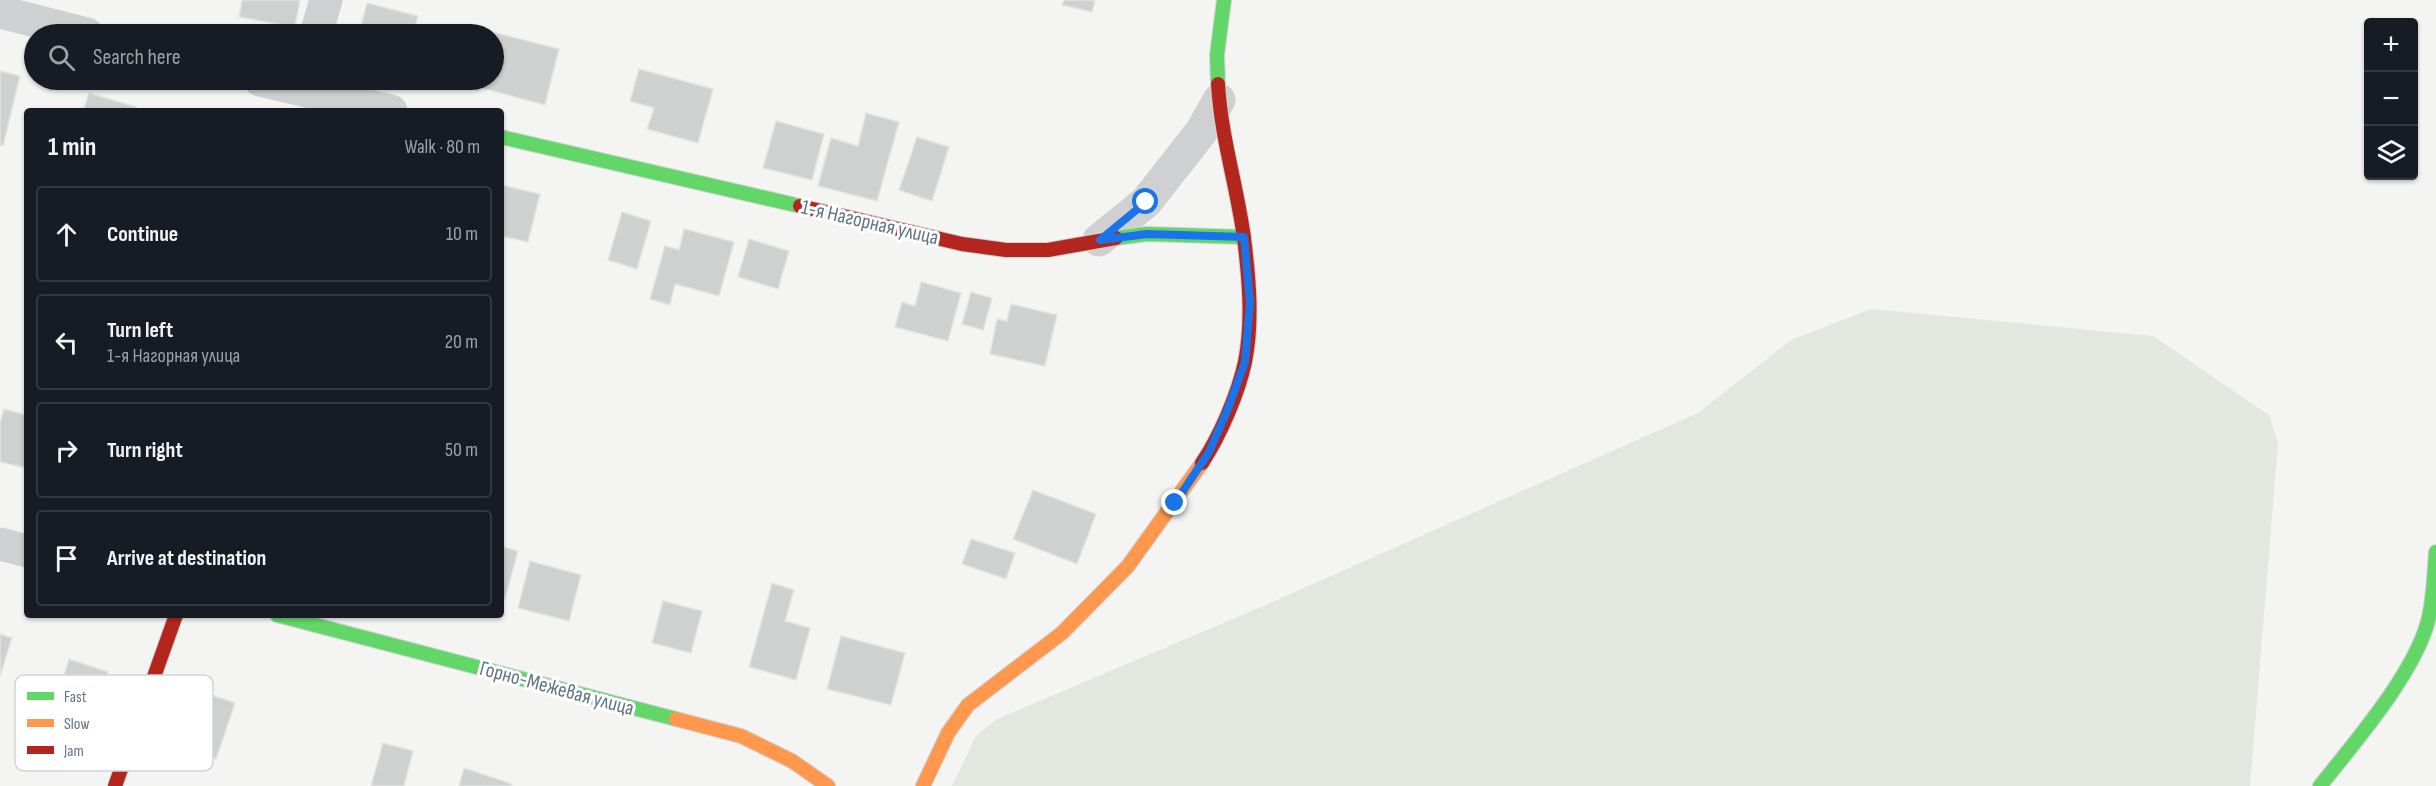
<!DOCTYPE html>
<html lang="en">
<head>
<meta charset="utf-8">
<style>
	body { margin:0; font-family:"Sofia Sans Condensed",sans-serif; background:#20242c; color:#f1f3f6 }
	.controls { position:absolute; right:18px; top:18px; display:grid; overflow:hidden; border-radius:6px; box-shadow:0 2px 4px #0004 }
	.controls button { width:54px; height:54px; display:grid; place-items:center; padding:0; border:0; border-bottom:2px solid #363941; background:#171b24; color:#f1f3f6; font:30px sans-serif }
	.stop { position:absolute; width:18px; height:18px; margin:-14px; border:4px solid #1a73e8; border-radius:50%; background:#fff }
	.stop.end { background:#1a73e8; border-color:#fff; box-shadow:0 2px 6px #0008 }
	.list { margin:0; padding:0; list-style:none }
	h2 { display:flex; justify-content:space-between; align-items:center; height:78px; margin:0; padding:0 24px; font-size:26px }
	h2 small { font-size:20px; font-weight:400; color:#9ea1a6 }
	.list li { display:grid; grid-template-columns:39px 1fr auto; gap:18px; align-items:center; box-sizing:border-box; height:96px; margin:0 12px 12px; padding:0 12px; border:2px solid #363941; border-radius:6px }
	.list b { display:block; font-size:22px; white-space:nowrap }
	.list p { margin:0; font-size:20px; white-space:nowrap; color:#9ea1a6 }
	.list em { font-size:20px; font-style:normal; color:#9ea1a6 }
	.icon { flex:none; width:33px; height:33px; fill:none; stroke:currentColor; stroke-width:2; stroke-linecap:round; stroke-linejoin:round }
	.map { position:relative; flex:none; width:2436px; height:786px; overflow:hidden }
	.search { position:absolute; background:#171b24; box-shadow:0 2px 4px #0004; left:24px; top:24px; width:480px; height:66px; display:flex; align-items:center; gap:15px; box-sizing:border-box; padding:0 21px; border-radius:33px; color:#9ea1a6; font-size:22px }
	.panel { position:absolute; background:#171b24; box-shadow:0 2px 4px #0004; left:24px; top:108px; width:480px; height:510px; border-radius:6px }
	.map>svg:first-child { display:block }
	.green { fill:#e3e7e0 }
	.building { fill:#cfd1d1; stroke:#e3e3e2; stroke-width:1.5 }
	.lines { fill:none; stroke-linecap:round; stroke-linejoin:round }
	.fast-casing { stroke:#cfd1d2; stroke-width:16 }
	.slow-casing { stroke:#cfd1d2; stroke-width:16 }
	.jam-casing { stroke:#cfd1d2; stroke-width:16 }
	.street { stroke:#cfd0d1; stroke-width:33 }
	.fast { stroke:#63d668; stroke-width:14 }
	.slow { stroke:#ff974d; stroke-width:14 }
	.jam { stroke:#b3261e; stroke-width:14 }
	.route { stroke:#1a73e8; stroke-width:8 }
	.labels { text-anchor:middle; stroke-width:6; stroke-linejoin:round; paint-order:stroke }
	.street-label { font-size:21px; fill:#617484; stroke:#fff }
	.key { fill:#fff; stroke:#d0d5da; stroke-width:1.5 }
	.key-label { font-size:16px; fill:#617484 }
</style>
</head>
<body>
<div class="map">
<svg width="2436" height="786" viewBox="0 0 2436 786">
	<rect width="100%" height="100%" fill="#f4f4f2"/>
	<polygon class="green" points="1871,309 2153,336 2269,415 2278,443 2250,786 952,786 976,736 997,719 1261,607 1698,413 1791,340"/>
	<g class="building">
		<polygon points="242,0 300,0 295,27 239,17"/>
		<polygon points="1064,0 1095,0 1092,12 1062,5"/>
		<polygon points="367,3 418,16 413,34 359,34"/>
		<polygon points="492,32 559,49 545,105 478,87 480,80 494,80"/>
		<polygon points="639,69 713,89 698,143 647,129 654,108 630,101"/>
		<polygon points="0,71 20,76 3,146 0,145"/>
		<polygon points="89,93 136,107 135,111 83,111"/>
		<polygon points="866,113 899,122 877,201 818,186 831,138 858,146"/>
		<polygon points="776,121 824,134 812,180 763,168"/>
		<polygon points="917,137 949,147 932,201 899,190"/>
		<polygon points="501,185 540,194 528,242 501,236"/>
		<polygon points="622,212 651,221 637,269 608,260"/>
		<polygon points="684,229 734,242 719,296 675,284 670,305 650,299 665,246 679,250"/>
		<polygon points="749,239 789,251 778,289 738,277"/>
		<polygon points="921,282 961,293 948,341 895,327 902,302 915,306"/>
		<polygon points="971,292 992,298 983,330 962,324"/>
		<polygon points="1011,304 1057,315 1045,366 990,354 997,319 1007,321"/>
		<polygon points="4,409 27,415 27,468 0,462 0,423"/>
		<polygon points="1033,490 1096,514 1077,564 1013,539"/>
		<polygon points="971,539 1015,553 1006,579 962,564"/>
		<polygon points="501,546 518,551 505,599 501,598"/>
		<polygon points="530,561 581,575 569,621 518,608"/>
		<polygon points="772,583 794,590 785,621 810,628 796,680 749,667"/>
		<polygon points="663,601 702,611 691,653 652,643"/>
		<polygon points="0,634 12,638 0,676"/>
		<polygon points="841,636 905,653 891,705 827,689"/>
		<polygon points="69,659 108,672 93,715 55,703"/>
		<polygon points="185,686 235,703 216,759 166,742"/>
		<polygon points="383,743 413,751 404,786 371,786"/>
		<polygon points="464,768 512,784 511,786 459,786"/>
	</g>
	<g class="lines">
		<defs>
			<g id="fast">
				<polyline points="1218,84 1217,55 1224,0"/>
				<polyline points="501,137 800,206"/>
				<polyline points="1116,238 1147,234 1244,237"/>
				<polyline points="277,615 676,719"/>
				<path d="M2320 786C2355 742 2414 674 2428 621 2434 598 2434 575 2436 552"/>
			</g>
			<g id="slow">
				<polyline points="676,719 741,736 792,761 828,786"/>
				<polyline points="923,786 948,733 968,705 1062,633 1128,566 1202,463"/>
			</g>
			<g id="jam">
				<polyline points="800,206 962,244 1006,250 1048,250 1116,238"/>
				<path d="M1202 463C1220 436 1238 394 1245 362 1253 322 1249 278 1244 238 1237 186 1221 137 1218 84"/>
				<polyline points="115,786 176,615"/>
			</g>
		</defs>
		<use href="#fast" class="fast-casing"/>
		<use href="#slow" class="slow-casing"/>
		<use href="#jam" class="jam-casing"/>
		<g class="street">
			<polyline points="0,12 87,34"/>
			<polyline points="316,34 326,0"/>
			<polyline points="260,80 391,111"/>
			<polyline points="1099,240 1146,202 1201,132 1219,100"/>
			<polyline points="0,544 27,551"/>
		</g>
		<use href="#fast" class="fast"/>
		<use href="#slow" class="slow"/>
		<use href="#jam" class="jam"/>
	</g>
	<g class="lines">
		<polyline class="route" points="1146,202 1100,240 1147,234 1244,237 1250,303 1245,362 1228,409 1209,452 1175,503"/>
	</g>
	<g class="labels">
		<g class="street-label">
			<text transform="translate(870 222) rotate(13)" y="7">1-я Нагорная улица</text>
			<text transform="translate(557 688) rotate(15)" y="7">Горно-Межевая улица</text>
		</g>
	</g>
	<rect x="15" y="675" width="198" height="96" rx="9" class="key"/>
	<rect x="27" y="692" width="27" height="8" fill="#63d668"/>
	<rect x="27" y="719" width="27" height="8" fill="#ff974d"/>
	<rect x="27" y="746" width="27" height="8" fill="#b3261e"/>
	<g class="key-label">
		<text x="64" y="702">Fast</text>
		<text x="64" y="729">Slow</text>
		<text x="64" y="756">Jam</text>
	</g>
</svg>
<div class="controls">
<button>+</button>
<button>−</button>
<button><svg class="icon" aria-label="layers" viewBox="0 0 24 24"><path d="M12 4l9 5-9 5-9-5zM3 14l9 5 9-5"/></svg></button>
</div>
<div class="stop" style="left:1146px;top:202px"></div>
<div class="stop end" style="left:1175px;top:503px"></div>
<div class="search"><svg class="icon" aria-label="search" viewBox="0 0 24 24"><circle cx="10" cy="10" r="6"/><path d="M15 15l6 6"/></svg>Search here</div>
<section class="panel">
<h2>1 min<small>Walk · 80 m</small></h2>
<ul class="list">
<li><svg class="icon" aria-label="ahead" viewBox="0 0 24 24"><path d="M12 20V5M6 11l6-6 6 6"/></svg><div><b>Continue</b></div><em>10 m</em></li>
<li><svg class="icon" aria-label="left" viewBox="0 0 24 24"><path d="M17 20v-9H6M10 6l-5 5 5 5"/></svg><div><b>Turn left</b><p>1-я Нагорная улица</p></div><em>20 m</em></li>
<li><svg class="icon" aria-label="right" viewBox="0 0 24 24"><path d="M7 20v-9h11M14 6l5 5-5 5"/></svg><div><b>Turn right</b></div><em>50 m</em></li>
<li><svg class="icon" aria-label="arrive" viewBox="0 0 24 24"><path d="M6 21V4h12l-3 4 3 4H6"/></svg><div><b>Arrive at destination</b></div></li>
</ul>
</section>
</div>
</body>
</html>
